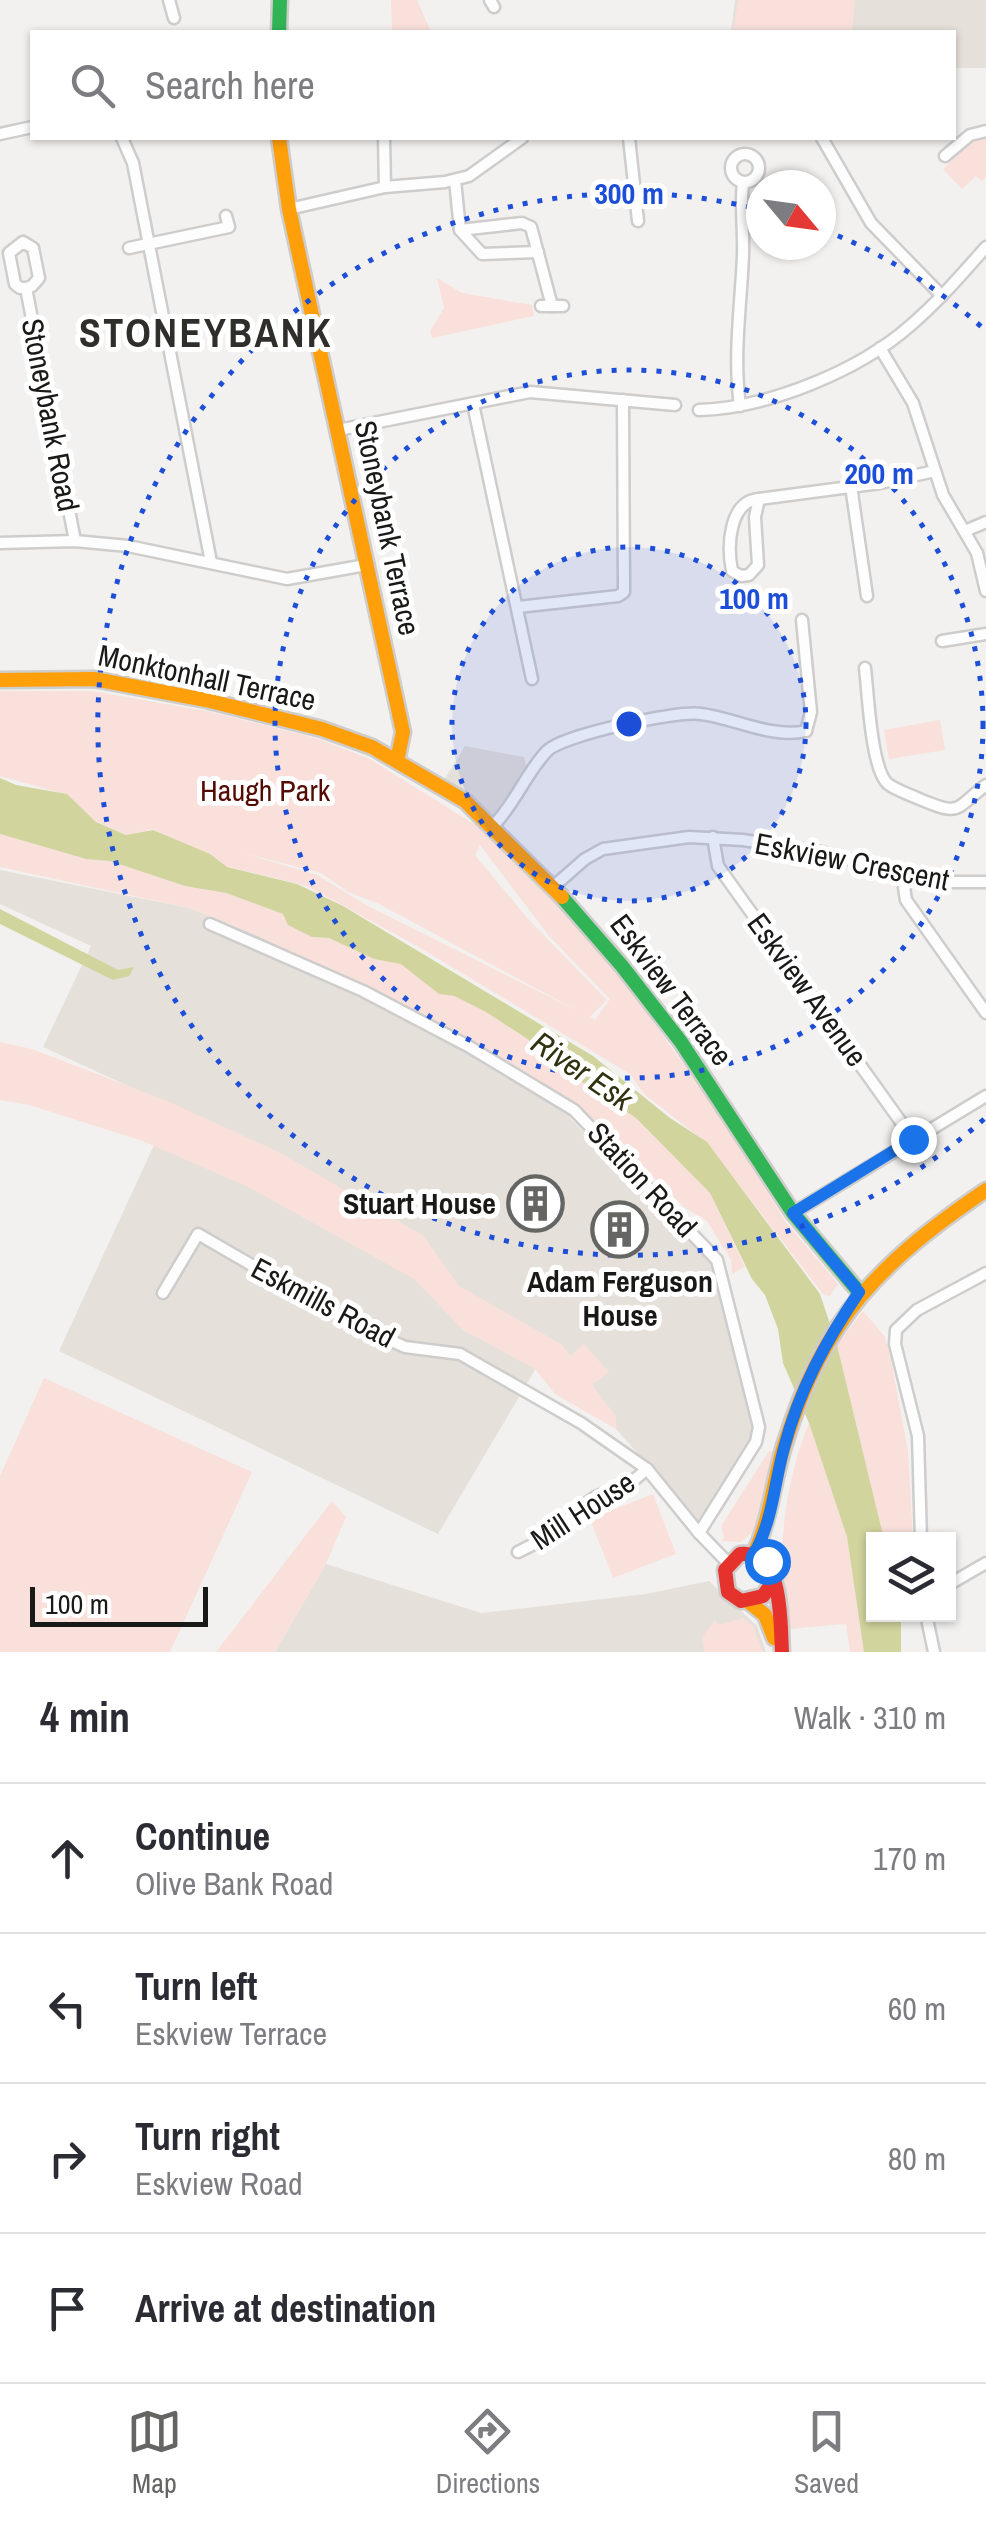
<!DOCTYPE html>
<html lang="en">
<head>
<meta charset="utf-8">
<style>
	body { margin:0; font-family:"Archivo Narrow",sans-serif; background:#f2f2f3; color:#2b2b33 }
	.controls { position:absolute; right:30px; bottom:30px; display:grid; overflow:hidden; border-radius:0px; box-shadow:0 2px 8px #0004 }
	.controls button { width:90px; height:90px; display:grid; place-items:center; padding:0; border:0; border-bottom:2px solid #e1e1e2; background:#fff; color:#2b2b33; font:50px sans-serif }
	.compass { position:absolute; left:746px; top:170px; width:90px; height:90px; border-radius:50%; background:#fff; box-shadow:0 2px 8px #0004; rotate:119deg }
	.scale { position:absolute; left:30px; bottom:25px; width:178px; box-sizing:border-box; padding-left:10px; border:5px solid #191917; border-top:0; font-size:28px; line-height:35px; white-space:nowrap; color:#191917; -webkit-text-stroke:8px #fff; paint-order:stroke }
	.stop { position:absolute; width:30px; height:30px; margin:-22px; border:8px solid #1a73e8; border-radius:50%; background:#fff }
	.stop.end { background:#1a73e8; border-color:#fff; box-shadow:0 2px 10px #0008 }
	.list { margin:0; padding:0; list-style:none }
	h2 { display:flex; justify-content:space-between; align-items:center; height:130px; margin:0; padding:0 40px; font-size:42px }
	h2 small { font-size:32px; font-weight:400; color:#7c7c81 }
	.list li { display:grid; grid-template-columns:65px 1fr auto; gap:30px; align-items:center; box-sizing:border-box; height:150px; padding:0 40px; border-top:2px solid #e1e1e2 }
	.list b { display:block; font-size:38px; white-space:nowrap }
	.list p { margin:0; font-size:32px; white-space:nowrap; color:#7c7c81 }
	.list em { font-size:32px; font-style:normal; color:#7c7c81 }
	.icon { flex:none; width:55px; height:55px; fill:none; stroke:currentColor; stroke-width:2; stroke-linecap:round; stroke-linejoin:round }
	.map { position:relative; flex:none; width:986px; height:1652px; overflow:hidden }
	.search { position:absolute; background:#fff; box-shadow:0 2px 8px #0004; left:30px; right:30px; top:30px; height:110px; display:flex; align-items:center; gap:25px; box-sizing:border-box; padding:0 35px; border-radius:0px; color:#7c7c81; font-size:38px }
	.sheet { height:730px; background:#fff }
	nav { display:flex; justify-content:space-around; align-items:center; box-sizing:border-box; height:140px; border-top:2px solid #e1e1e2; background:#fff; font-size:28px; color:#7c7c81 }
	nav a { display:grid; justify-items:center; gap:5px }
	nav .on { color:#656563 }
	.map>svg:first-child { display:block }
	.built { fill:#e5e0da }
	.green { fill:#f9e0da; fill-rule:evenodd }
	.water { fill:#d1d49d }
	.lines { fill:none; stroke-linecap:round; stroke-linejoin:round }
	.street-casing { stroke:#cecdcc; stroke-width:15 }
	.fast-casing { stroke:#cecdcc; stroke-width:19 }
	.slow-casing { stroke:#cecdcc; stroke-width:19 }
	.jam-casing { stroke:#cecdcc; stroke-width:19 }
	.street { stroke:#fdfdfd; stroke-width:10 }
	.fast { stroke:#30b455; stroke-width:14 }
	.slow { stroke:#ff9f0a; stroke-width:14 }
	.jam { stroke:#e5322d; stroke-width:14 }
	.route { stroke:#1a73e8; stroke-width:12 }
	.ring { fill:none; stroke:#1d4ed8; stroke-width:5; stroke-dasharray:5 10 }
	.labels { text-anchor:middle; stroke-width:10; stroke-linejoin:round; paint-order:stroke }
	.street-label { font-size:30px; fill:#191917; stroke:#fff }
	.park-label { font-size:30px; fill:#540b04; stroke:#fff }
	.poi-label { font-size:30px; font-weight:bold; fill:#191917; stroke:#fff; text-anchor:end }
	.water-label { font-size:32px; font-style:italic; fill:#303210; stroke:#fff }
	.district-label { font-size:40px; font-weight:bold; letter-spacing:2.5px; fill:#302e2b; stroke:#fff }
	.centre { fill:#1d4ed8; stroke:#fff; stroke-width:5 }
	.ring-label { font-size:30px; text-anchor:middle; font-weight:bold; fill:#1d4ed8; stroke:#fff; stroke-width:10; stroke-linejoin:round; paint-order:stroke }
</style>
</head>
<body>
<div class="map">
<svg width="986" height="1652" viewBox="0 0 986 1652">
	<rect width="100%" height="100%" fill="#f3f1ef"/>
	<g class="built">
		<polygon points="735,0 986,0 986,68 954,68 954,32 731,32"/>
		<polygon points="465,746 524,757 527,767 507,803 493,818 444,780"/>
		<polygon points="0,870 189,908 259,936 440,1027 580,1106 569,1117 709,1260 753,1426 752,1437 698,1521 616,1429 616,1417 561,1344 542,1358 438,1534 59,1351 172,1106 43,1047 91,946 0,904"/>
		<polygon points="326,1564 481,1613 646,1594 709,1581 757,1626 766,1652 275,1652"/>
	</g>
	<g class="green">
		<polygon points="391,0 417,0 431,32 392,32"/>
		<polygon points="738,0 855,0 852,32 733,32"/>
		<polygon points="986,137 986,177 982,181 976,176 962,189 943,169 969,144"/>
		<polygon points="437,278 462,293 532,305 534,316 432,338 430,331 444,308"/>
		<path d="M0 691H92L212 712 316 738 368 758 487 832 518 861 624 981 729 1128 785 1221 838 1284 830 1296 823 1294 706 1142 645 1095 630 1074 415 945 307 886 221 865 153 829 127 835 95 821 68 795 0 776ZM480 845 549 936 610 999 595 1020 590 1017 607 1000 529 920 475 855ZM243 853 321 873 348 892 379 904 580 1012 368 906 317 875Z"/>
		<polygon points="940,720 945,750 889,759 884,730"/>
		<polygon points="0,834 86,859 110,861 185,886 226,893 283,914 312,937 329,938 374,959 401,963 439,994 454,996 486,1012 529,1040 552,1070 573,1076 636,1118 710,1193 745,1267 732,1274 731,1260 707,1221 684,1207 579,1106 440,1027 259,936 189,908 0,867"/>
		<polygon points="0,1042 32,1049 165,1100 279,1152 424,1236 459,1286 561,1344 570,1356 584,1344 609,1372 592,1385 616,1417 616,1429 555,1394 535,1369 463,1330 414,1279 248,1187 140,1140 29,1105 0,1100"/>
		<polygon points="863,1311 885,1337 890,1355 908,1451 913,1539 884,1539 837,1345"/>
		<polygon points="44,1378 252,1472 170,1652 0,1652 0,1476"/>
		<path d="M809 1423 847 1537 864 1652H850L846 1624 789 1629C775 1560 783 1488 809 1423Z"/>
		<polygon points="769,1451 774,1452 760,1517 752,1533 741,1542 721,1541 724,1538 721,1526"/>
		<polygon points="653,1494 676,1554 613,1578 590,1519"/>
		<polygon points="332,1501 346,1517 326,1564 275,1652 216,1652"/>
		<polygon points="743,1618 753,1626 763,1652 704,1652 702,1637 715,1620 719,1625"/>
	</g>
	<g class="water">
		<polygon points="0,778 16,785 67,794 96,822 126,835 153,830 210,854 227,867 297,884 343,906 593,1056 670,1118 707,1142 820,1294 837,1345 884,1539 874,1540 874,1614 901,1615 901,1652 864,1652 847,1537 809,1423 783,1363 778,1329 765,1295 752,1279 710,1193 636,1118 573,1076 552,1070 529,1040 486,1012 454,996 439,994 401,964 374,959 329,938 312,937 288,925 283,914 226,893 185,886 110,861 86,859 0,834"/>
		<polygon points="0,909 118,970 134,967 129,976 113,980 0,924"/>
	</g>
	<g class="lines">
		<defs>
			<g id="street">
				<polyline points="169,0 174,18"/>
				<polyline points="490,0 494,7"/>
				<polyline points="0,134 32,127"/>
				<polyline points="122,138 133,163 211,562"/>
				<polyline points="384,138 385,187"/>
				<polyline points="629,138 638,221"/>
				<polyline points="822,138 871,223 942,296"/>
				<circle cx="745" cy="168" r="14"/>
				<polyline points="945,156 970,135 986,131"/>
				<polyline points="455,180 460,230 522,223 531,227 552,306"/>
				<polyline points="289,209 385,187 445,182 469,176 522,138"/>
				<polyline points="460,230 482,254 538,252"/>
				<polyline points="129,248 229,227 226,216"/>
				<polyline points="26,288 32,286 39,278 33,248 23,242 9,253 15,284 20,288 26,288 75,541"/>
				<polyline points="541,306 563,306"/>
				<polyline points="880,348 913,403 943,495 977,553 986,591"/>
				<polyline points="473,404 532,679"/>
				<path d="M740 406C733 355 741 305 743 255 744 230 740 207 743 183"/>
				<path d="M699 410C768 408 859 371 911 325 939 301 962 274 986 247"/>
				<polyline points="338,430 530,392 675,405"/>
				<polyline points="851,486 867,596"/>
				<path d="M759 499 755 517 758 565 749 575 741 576 732 571C727 546 729 501 759 499Z"/>
				<polyline points="759,499 880,483 935,471"/>
				<polyline points="965,531 986,522"/>
				<polyline points="0,543 75,541 128,546 287,579 366,565"/>
				<polyline points="518,607 618,596 624,592 623,400"/>
				<polyline points="942,641 986,634"/>
				<path d="M865 668C868 692 871 770 888 784 896 790 908 794 917 798 962 817 953 810 986 785"/>
				<path d="M493 826C515 804 526 773 547 751 562 735 678 710 701 714 734 718 773 739 806 731L811 712 802 620"/>
				<polyline points="713,837 718,866 913,1139"/>
				<polyline points="902,874 906,900 986,1013"/>
				<polyline points="553,887 585,859 603,849 689,837 743,840 821,852 933,882 986,882"/>
				<polyline points="210,924 363,991 468,1046 574,1110 717,1260 759,1427 756,1442 699,1533 728,1563"/>
				<polyline points="793,1213 986,1096"/>
				<polyline points="163,1293 198,1234 348,1321 405,1347 460,1354 581,1423 647,1469 699,1533"/>
				<polyline points="921,1540 918,1436 895,1344 896,1330 917,1310 986,1273"/>
				<polyline points="518,1552 552,1535 584,1505 597,1496 627,1486 647,1469"/>
				<polyline points="948,1585 986,1563"/>
				<polyline points="926,1614 934,1652"/>
			</g>
			<g id="fast">
				<polyline points="279,32 280,0"/>
				<polyline points="562,897 622,966 681,1042 793,1213 859,1292"/>
			</g>
			<g id="slow">
				<polyline points="279,138 289,209 403,732 397,761"/>
				<polyline points="0,680 94,679 206,700 322,729 372,747 465,801 562,897"/>
				<path d="M754 1554C771 1518 773 1480 785 1443 824 1318 880 1262 986 1190"/>
				<polyline points="749,1602 765,1615 774,1638"/>
			</g>
			<path id="jam" d="M772 1583 763 1596 741 1601 728 1592 725 1570 740 1554C784 1550 780 1621 782 1652"/>
		</defs>
		<use href="#street" class="street-casing"/>
		<use href="#fast" class="fast-casing"/>
		<use href="#slow" class="slow-casing"/>
		<use href="#jam" class="jam-casing"/>
		<use href="#street" class="street"/>
		<use href="#fast" class="fast"/>
		<use href="#slow" class="slow"/>
		<use href="#jam" class="jam"/>
	</g>
	<g class="lines">
		<path class="route" d="M767 1561 754 1554C773 1520 774 1484 784 1448 799 1390 826 1341 859 1292L793 1213 913 1139"/>
	</g>
	<circle cx="629" cy="724" r="177" fill="#1d4ed8" fill-opacity=".12"/>
	<g class="ring">
		<circle cx="629" cy="724" r="177"/>
		<circle cx="629" cy="724" r="354"/>
		<path d="M984 1119A531 531 0 1 1 757 209M824 230A531 531 0 0 1 984 329"/>
	</g>
	<defs>
		<symbol id="building-ring" viewBox="-11 -11 22 22"><circle r="9.5" fill="#fff" stroke="#656563" stroke-width="1.5"/><path d="M-4-6H4V6H1V3H-1V6H-4ZM-2.5-4.3h1.7v1.8h-1.7ZM.8-4.3h1.7v1.8H.8ZM-2.5-1h1.7V.8h-1.7ZM.8-1h1.7V.8H.8Z" fill="#656563"/></symbol>
	</defs>
	<g fill-rule="evenodd">
		<use href="#building-ring" x="504" y="1172" width="63" height="63"/>
		<use href="#building-ring" x="588" y="1198" width="63" height="63"/>
	</g>
	<g class="labels">
		<g class="street-label">
			<text transform="translate(50 415) rotate(79)" y="10">Stoneybank Road</text>
			<text transform="translate(387 528) rotate(78)" y="10">Stoneybank Terrace</text>
			<text transform="translate(207 678) rotate(12)" y="10">Monktonhall Terrace</text>
			<text transform="translate(852 862) rotate(11)" y="10">Eskview Crescent</text>
			<text transform="translate(671 990) rotate(53)" y="10">Eskview Terrace</text>
			<text transform="translate(807 990) rotate(54)" y="10">Eskview Avenue</text>
			<text transform="translate(642 1180) rotate(47)" y="10">Station Road</text>
			<text transform="translate(323 1303) rotate(28)" y="10">Eskmills Road</text>
			<text transform="translate(583 1511) rotate(-33)" y="10">Mill House</text>
		</g>
		<g class="park-label">
			<text x="265" y="801">Haugh Park</text>
		</g>
		<g class="poi-label">
			<text x="496" y="1214">Stuart House</text>
			<text x="620" y="1292" text-anchor="middle">Adam Ferguson<tspan x="620" dy="34">House</tspan></text>
		</g>
		<g class="water-label">
			<text transform="translate(582 1071) rotate(34)" y="11">River Esk</text>
		</g>
		<g class="district-label">
			<text x="206" y="347">STONEYBANK</text>
		</g>
	</g>
	<circle cx="629" cy="724" r="15" class="centre"/>
	<g class="ring-label">
		<text x="629" y="204">300 m</text>
		<text x="879" y="484">200 m</text>
		<text x="754" y="609">100 m</text>
	</g>
</svg>
<div class="controls">
<button><svg class="icon" aria-label="layers" viewBox="0 0 24 24"><path d="M12 4l9 5-9 5-9-5zM3 14l9 5 9-5"/></svg></button>
</div>
<svg class="compass" viewBox="-18 -18 36 36"><path d="M0-13l5 13h-10z" fill="#e53935"/><path d="M0 13l5-13h-10z" fill="#7c7c81"/></svg>
<div class="scale">100 m</div>
<div class="stop" style="left:767px;top:1561px"></div>
<div class="stop end" style="left:913px;top:1139px"></div>
<div class="search"><svg class="icon" aria-label="search" viewBox="0 0 24 24"><circle cx="10" cy="10" r="6"/><path d="M15 15l6 6"/></svg>Search here</div>
</div>
<section class="sheet">
<h2>4 min<small>Walk · 310 m</small></h2>
<ul class="list">
<li><svg class="icon" aria-label="ahead" viewBox="0 0 24 24"><path d="M12 20V5M6 11l6-6 6 6"/></svg><div><b>Continue</b><p>Olive Bank Road</p></div><em>170 m</em></li>
<li><svg class="icon" aria-label="left" viewBox="0 0 24 24"><path d="M17 20v-9H6M10 6l-5 5 5 5"/></svg><div><b>Turn left</b><p>Eskview Terrace</p></div><em>60 m</em></li>
<li><svg class="icon" aria-label="right" viewBox="0 0 24 24"><path d="M7 20v-9h11M14 6l5 5-5 5"/></svg><div><b>Turn right</b><p>Eskview Road</p></div><em>80 m</em></li>
<li><svg class="icon" aria-label="arrive" viewBox="0 0 24 24"><path d="M6 21V4h12l-3 4 3 4H6"/></svg><div><b>Arrive at destination</b></div></li>
</ul>
</section>
<nav>
<a class="on"><svg class="icon" aria-label="map" viewBox="0 0 24 24"><path d="M3 6l6-2 6 2 6-2v14l-6 2-6-2-6 2zM9 4v14M15 6v14"/></svg>Map</a>
<a><svg class="icon" aria-label="directions" viewBox="0 0 24 24"><path d="M12 3l9 9-9 9-9-9zM9 14v-3h6M13 9l2 2-2 2"/></svg>Directions</a>
<a><svg class="icon" aria-label="saved" viewBox="0 0 24 24"><path d="M7 4h10v16l-5-4-5 4z"/></svg>Saved</a>
</nav>
</body>
</html>
